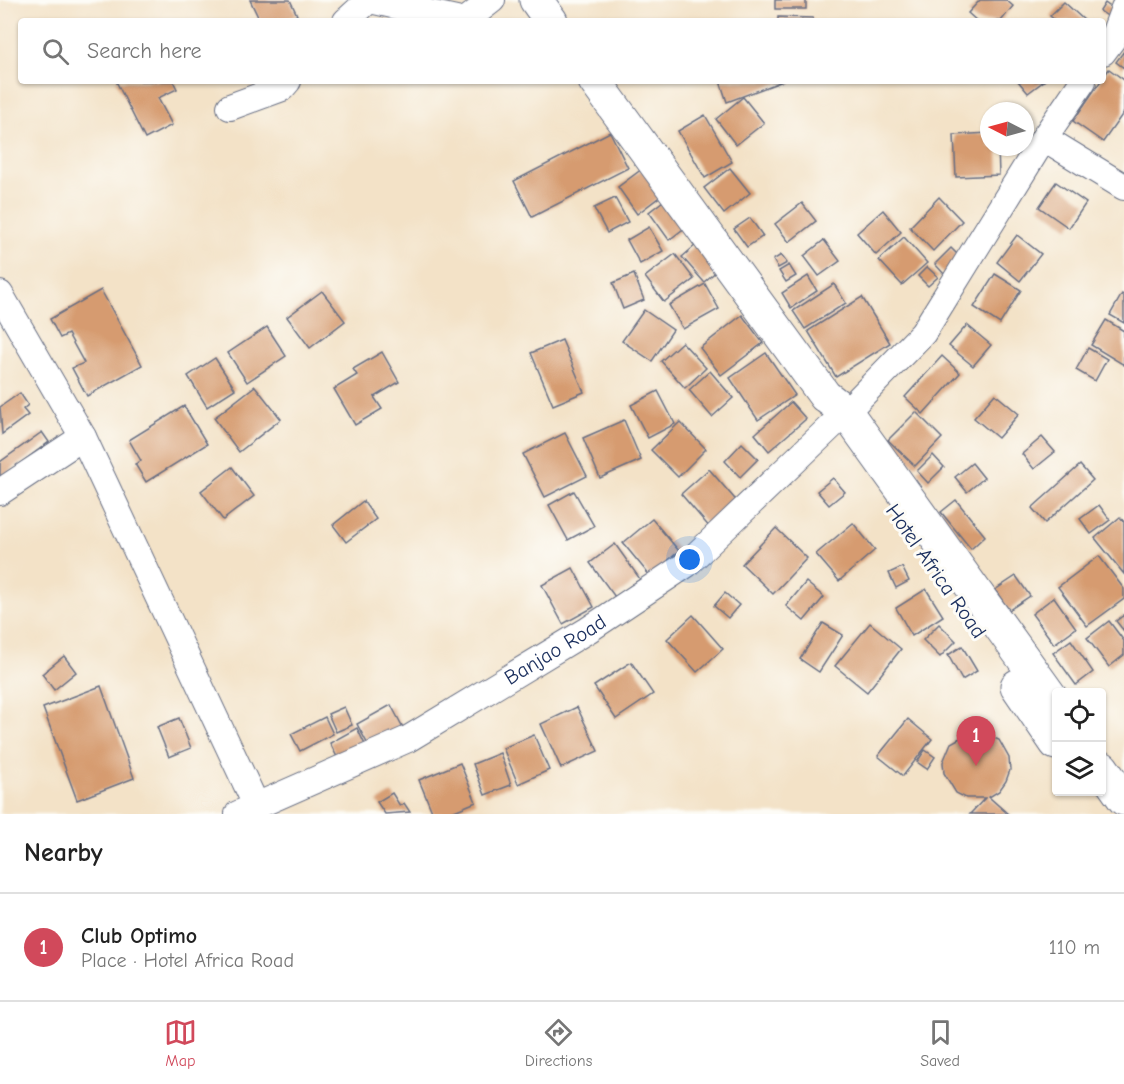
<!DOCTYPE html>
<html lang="en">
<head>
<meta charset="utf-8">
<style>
	body { margin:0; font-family:"Comic Neue",sans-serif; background:#f2f2f2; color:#222 }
	.controls { position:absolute; right:18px; bottom:18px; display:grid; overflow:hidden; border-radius:6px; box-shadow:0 2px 4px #0004 }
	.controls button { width:54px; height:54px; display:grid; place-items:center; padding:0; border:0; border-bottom:2px solid #e0e0e0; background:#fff; color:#222; font:30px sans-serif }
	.compass { position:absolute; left:980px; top:102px; width:54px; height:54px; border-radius:50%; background:#fff; box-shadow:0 2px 4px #0004; rotate:276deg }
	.you { position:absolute; left:690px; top:560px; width:21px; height:21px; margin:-15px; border:4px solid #fff; border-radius:50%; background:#1a73e8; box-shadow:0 0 0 9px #1a73e833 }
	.badge { display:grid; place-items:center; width:39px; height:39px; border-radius:50%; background:#d1495b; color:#fff; font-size:20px; font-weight:700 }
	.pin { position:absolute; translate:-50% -50px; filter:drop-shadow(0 2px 3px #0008) }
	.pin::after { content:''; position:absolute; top:32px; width:21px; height:18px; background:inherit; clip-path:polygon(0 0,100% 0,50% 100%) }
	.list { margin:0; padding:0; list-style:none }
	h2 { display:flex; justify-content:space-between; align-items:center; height:78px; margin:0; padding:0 24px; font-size:26px }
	h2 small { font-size:20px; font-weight:400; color:#767676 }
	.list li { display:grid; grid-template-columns:39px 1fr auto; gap:18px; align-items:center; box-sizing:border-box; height:108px; padding:0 24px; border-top:2px solid #e0e0e0 }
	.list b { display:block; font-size:22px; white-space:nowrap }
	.list p { margin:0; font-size:20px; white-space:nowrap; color:#767676 }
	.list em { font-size:20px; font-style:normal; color:#767676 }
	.icon { flex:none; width:33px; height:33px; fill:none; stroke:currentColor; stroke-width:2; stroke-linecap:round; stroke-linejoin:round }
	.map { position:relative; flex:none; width:1124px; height:814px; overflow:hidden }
	.search { position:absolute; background:#fff; box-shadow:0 2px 4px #0004; left:18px; right:18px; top:18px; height:66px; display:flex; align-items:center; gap:15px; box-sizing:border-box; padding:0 21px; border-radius:6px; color:#767676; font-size:22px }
	.sheet { height:186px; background:#fff }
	nav { display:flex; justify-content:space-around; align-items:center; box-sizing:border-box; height:84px; border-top:2px solid #e0e0e0; background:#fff; font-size:16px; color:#767676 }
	nav a { display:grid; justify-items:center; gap:3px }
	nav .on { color:#d1495b }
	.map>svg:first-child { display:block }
	.building { fill:#d69b70 }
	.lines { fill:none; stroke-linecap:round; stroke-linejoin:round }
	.street-casing { stroke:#676e83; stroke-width:28 }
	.secondary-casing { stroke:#676e83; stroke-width:35 }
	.street { stroke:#fff; stroke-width:26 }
	.secondary { stroke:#fff; stroke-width:33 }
	.labels { text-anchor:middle; stroke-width:6; stroke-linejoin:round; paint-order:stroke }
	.street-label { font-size:21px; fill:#1b2f5e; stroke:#fdfcf7 }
</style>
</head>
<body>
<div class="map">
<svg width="1124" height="814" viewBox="0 0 1124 814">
	<rect width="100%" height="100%" fill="#fdfcf7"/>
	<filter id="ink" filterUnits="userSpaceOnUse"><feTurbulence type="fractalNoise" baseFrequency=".0167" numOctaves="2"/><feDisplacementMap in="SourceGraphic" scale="12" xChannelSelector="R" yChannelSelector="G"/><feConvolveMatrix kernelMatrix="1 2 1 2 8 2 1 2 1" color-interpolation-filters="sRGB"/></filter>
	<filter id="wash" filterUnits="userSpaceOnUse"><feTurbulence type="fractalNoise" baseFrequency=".008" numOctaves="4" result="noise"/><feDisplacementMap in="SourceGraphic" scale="24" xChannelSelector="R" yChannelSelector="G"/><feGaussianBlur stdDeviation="1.35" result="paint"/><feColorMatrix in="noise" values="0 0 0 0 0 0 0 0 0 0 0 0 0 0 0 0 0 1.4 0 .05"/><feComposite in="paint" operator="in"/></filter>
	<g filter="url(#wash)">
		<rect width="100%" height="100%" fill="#f3e2c7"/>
		<g id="blocks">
			<g class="building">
				<polygon points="250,0 290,0 297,15 285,21 260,21"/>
				<rect x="775" y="0" width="31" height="9"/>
				<polygon points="980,0 1006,0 1013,6 1001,21 977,21 968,13"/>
				<polygon points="1064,2 1085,21 1056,21 1050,16"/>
				<polygon points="1105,3 1117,12 1112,19 1100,11"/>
				<polygon points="778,17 813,18 813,21 778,21"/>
				<polygon points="1124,51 1124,68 1116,62"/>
				<polygon points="1109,69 1124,80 1124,112 1103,142 1073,121"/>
				<polygon points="116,81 173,81 177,89 158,98 172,125 145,139"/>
				<polygon points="720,81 783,81 727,102"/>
				<polygon points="1018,81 1044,81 1028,93"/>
				<polygon points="743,97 764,123 736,145 716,119"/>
				<polygon points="705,115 732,162 705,178 678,131"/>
				<polygon points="610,132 628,168 532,217 514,181"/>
				<polygon points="989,133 989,147 998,147 999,175 956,177 954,135"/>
				<polygon points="730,168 750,193 724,214 704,188"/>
				<polygon points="642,169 662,195 637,214 618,187"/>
				<polygon points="1056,182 1086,203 1069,228 1039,207"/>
				<polygon points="939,197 962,221 933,251 910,227"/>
				<polygon points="615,198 628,222 607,233 594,208"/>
				<polygon points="667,198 687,226 669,240 649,212"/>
				<polygon points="802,203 816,221 789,242 775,224"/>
				<polygon points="883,210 901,232 876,255 857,233"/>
				<polygon points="750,218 763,236 747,247 734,229"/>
				<polygon points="649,227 663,251 640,264 627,240"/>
				<polygon points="1017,235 1041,254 1020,281 997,262"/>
				<polygon points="904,237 927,263 902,285 879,260"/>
				<polygon points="824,240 840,261 819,276 804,256"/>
				<polygon points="697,244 719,269 704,282 682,257"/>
				<polygon points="951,248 961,258 944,274 935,264"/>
				<polygon points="675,254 694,279 664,302 645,277"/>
				<polygon points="781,255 787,263 778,268 773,260"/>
				<polygon points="789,265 796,276 786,282 779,271"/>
				<polygon points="927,267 938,277 928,286 918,276"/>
				<polygon points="634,274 644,300 623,309 613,283"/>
				<polygon points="995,274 1021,290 1000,324 974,307"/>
				<polygon points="808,276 817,291 791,308 782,293"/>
				<polygon points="705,284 719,309 683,329 669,305"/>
				<polygon points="834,284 846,303 805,329 793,311"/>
				<polygon points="101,290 142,365 87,396 72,368 84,363 68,334 60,338 50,319"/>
				<polygon points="322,291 345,321 310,348 287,317"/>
				<polygon points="1122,294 1124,296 1124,323 1110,315"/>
				<polygon points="862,297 890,343 836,377 808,331"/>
				<polygon points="644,310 673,330 652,361 622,341"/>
				<polygon points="742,315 763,343 721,375 700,348"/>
				<polygon points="1106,320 1124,331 1124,365 1091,345"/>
				<polygon points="967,325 991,345 973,366 949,346"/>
				<polygon points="267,327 286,356 247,382 228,353"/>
				<polygon points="562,340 584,392 553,405 531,353"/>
				<polygon points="682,342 706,368 685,388 661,361"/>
				<polygon points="1088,348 1107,359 1095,381 1076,370"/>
				<polygon points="382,352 399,382 374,397 382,409 355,425 334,389 357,375 353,369"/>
				<polygon points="766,353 795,395 758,420 730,378"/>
				<polygon points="942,356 960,373 923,414 905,397"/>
				<polygon points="215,358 235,389 207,407 188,376"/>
				<polygon points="710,371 733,398 712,417 689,390"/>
				<polygon points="255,386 281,419 239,452 214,418"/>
				<polygon points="658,391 675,424 648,438 631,405"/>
				<polygon points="20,393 28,405 23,409 28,415 2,434 0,407"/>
				<polygon points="995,394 1019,414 998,438 974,418"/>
				<polygon points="791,402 806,419 769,451 755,434"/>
				<polygon points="184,406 207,444 146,482 135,464 141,461 129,440"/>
				<polygon points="916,412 942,438 915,466 888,440"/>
				<polygon points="624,420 641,460 600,478 583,438"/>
				<polygon points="680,422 706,449 678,477 651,450"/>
				<polygon points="42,432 49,442 0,478 0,462"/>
				<polygon points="565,433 587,476 545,497 523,454"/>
				<polygon points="1042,437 1055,452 1034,469 1022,454"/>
				<polygon points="742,443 758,459 740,477 725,461"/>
				<polygon points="933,455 944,467 928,483 917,471"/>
				<polygon points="972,463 984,478 967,492 955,477"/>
				<polygon points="1080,465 1093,480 1045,523 1032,508"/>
				<polygon points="232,467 254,496 223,520 201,491"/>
				<polygon points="709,469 740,505 711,529 681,494"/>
				<polygon points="833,478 845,492 829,505 817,491"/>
				<polygon points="574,491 594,526 568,540 549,505"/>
				<polygon points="956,500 985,536 971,549 941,512"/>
				<polygon points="363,501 376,519 346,542 333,525"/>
				<polygon points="1099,505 1110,520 1091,534 1080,519"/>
				<polygon points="1120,517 1124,522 1124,574 1095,538"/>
				<polygon points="652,519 679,551 650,576 623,543"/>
				<polygon points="853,523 875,550 839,581 816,554"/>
				<polygon points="776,528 807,558 773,594 742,564"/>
				<polygon points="615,544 640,579 615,597 590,563"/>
				<polygon points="1099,556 1124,589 1124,599 1087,626 1058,587"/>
				<polygon points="902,567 909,581 896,588 889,573"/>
				<polygon points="573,568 594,607 563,624 542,585"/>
				<polygon points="1016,576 1030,596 1009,610 995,590"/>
				<polygon points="806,582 824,597 804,621 786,606"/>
				<polygon points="926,589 943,616 912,636 896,608"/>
				<polygon points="725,593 739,605 728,618 714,606"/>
				<polygon points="1054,597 1076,628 1054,644 1032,614"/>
				<polygon points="693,615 723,649 697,672 667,639"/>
				<polygon points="1124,615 1124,631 1116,621"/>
				<polygon points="1109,621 1124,641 1124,655 1109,667 1087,638"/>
				<polygon points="823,623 843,635 819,672 800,659"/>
				<polygon points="870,623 901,649 867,692 835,666"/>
				<polygon points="939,624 956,641 940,657 923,640"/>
				<polygon points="1071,640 1093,672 1076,685 1053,653"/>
				<polygon points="962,646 977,671 962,680 948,655"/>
				<polygon points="64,656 76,672 54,690 42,674"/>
				<polygon points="631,662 653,694 616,719 594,686"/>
				<polygon points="101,686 134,778 77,800 43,708"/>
				<polygon points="391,705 407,735 373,754 357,724"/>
				<polygon points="344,707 352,725 336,732 328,714"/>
				<polygon points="577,707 598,751 561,768 541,724"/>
				<polygon points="325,717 333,734 300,751 291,734"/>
				<polygon points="179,718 191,748 169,757 157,727"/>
				<polygon points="908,719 932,739 903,776 878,756"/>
				<polygon points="357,728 368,751 341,765 330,743"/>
				<polygon points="980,732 999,740 1009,758 1010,770 1006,781 999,791 989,797 1008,814 970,814 985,798 966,798 956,793 944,773 943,762 951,743 969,733"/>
				<polygon points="534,735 549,770 518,784 503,748"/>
				<polygon points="925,750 935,757 927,769 917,762"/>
				<polygon points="500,753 511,785 485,795 473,764"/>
				<polygon points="460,763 476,802 447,814 433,814 419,780"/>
				<polygon points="392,793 400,806 404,803 410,812 385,814 377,802"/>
			</g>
		</g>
	</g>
	<g filter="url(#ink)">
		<use href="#blocks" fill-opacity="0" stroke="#676e83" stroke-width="1.5"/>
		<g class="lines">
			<defs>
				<g id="street">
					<polyline points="370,0 465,21 492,0"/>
					<polyline points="346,21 369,0"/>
					<polyline points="1103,52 1112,40 1124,8"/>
					<polyline points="230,107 282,88 288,81"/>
					<polyline points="1044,138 1124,187"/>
					<polyline points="0,294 83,437 257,807"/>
					<polyline points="0,492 83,437"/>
					<path id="s1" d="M238 814 408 739 588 630 687 564 846 412 923 333 1044 138 1083 81"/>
				</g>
				<g id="secondary">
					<polyline points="536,0 551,21"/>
					<polyline points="595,81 825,396 846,412 1056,704"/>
					<polyline points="1017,686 1056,743"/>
					<polyline points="1102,768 1124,799"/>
				</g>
			</defs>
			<use href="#street" class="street-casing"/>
			<use href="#secondary" class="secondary-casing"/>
			<use href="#street" class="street"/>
			<use href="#secondary" class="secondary"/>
		</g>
	</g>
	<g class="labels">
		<g class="street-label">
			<text transform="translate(936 571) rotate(55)" y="7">Hotel Africa Road</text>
			<text dy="7" stroke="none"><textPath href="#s1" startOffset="358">Banjao Road</textPath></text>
		</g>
	</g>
</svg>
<div class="controls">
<button><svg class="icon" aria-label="locate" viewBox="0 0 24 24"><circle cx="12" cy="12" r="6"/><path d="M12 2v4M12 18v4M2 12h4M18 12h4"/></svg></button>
<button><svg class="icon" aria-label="layers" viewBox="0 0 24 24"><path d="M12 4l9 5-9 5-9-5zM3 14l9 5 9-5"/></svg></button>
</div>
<svg class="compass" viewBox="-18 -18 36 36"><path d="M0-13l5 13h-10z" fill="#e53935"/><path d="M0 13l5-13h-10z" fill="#767676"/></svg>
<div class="you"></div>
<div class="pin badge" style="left:976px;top:766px">1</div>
<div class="search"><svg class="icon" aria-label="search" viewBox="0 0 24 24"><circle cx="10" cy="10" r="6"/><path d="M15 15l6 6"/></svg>Search here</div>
</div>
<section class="sheet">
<h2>Nearby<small></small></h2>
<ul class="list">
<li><span class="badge">1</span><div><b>Club Optimo</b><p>Place · Hotel Africa Road</p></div><em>110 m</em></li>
</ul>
</section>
<nav>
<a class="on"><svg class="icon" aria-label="map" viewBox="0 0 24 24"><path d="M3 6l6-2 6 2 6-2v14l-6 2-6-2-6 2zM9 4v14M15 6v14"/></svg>Map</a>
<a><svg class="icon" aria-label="directions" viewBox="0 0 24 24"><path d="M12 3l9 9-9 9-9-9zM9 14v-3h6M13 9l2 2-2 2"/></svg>Directions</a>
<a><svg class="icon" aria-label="saved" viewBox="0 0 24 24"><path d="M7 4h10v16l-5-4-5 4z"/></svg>Saved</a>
</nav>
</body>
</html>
